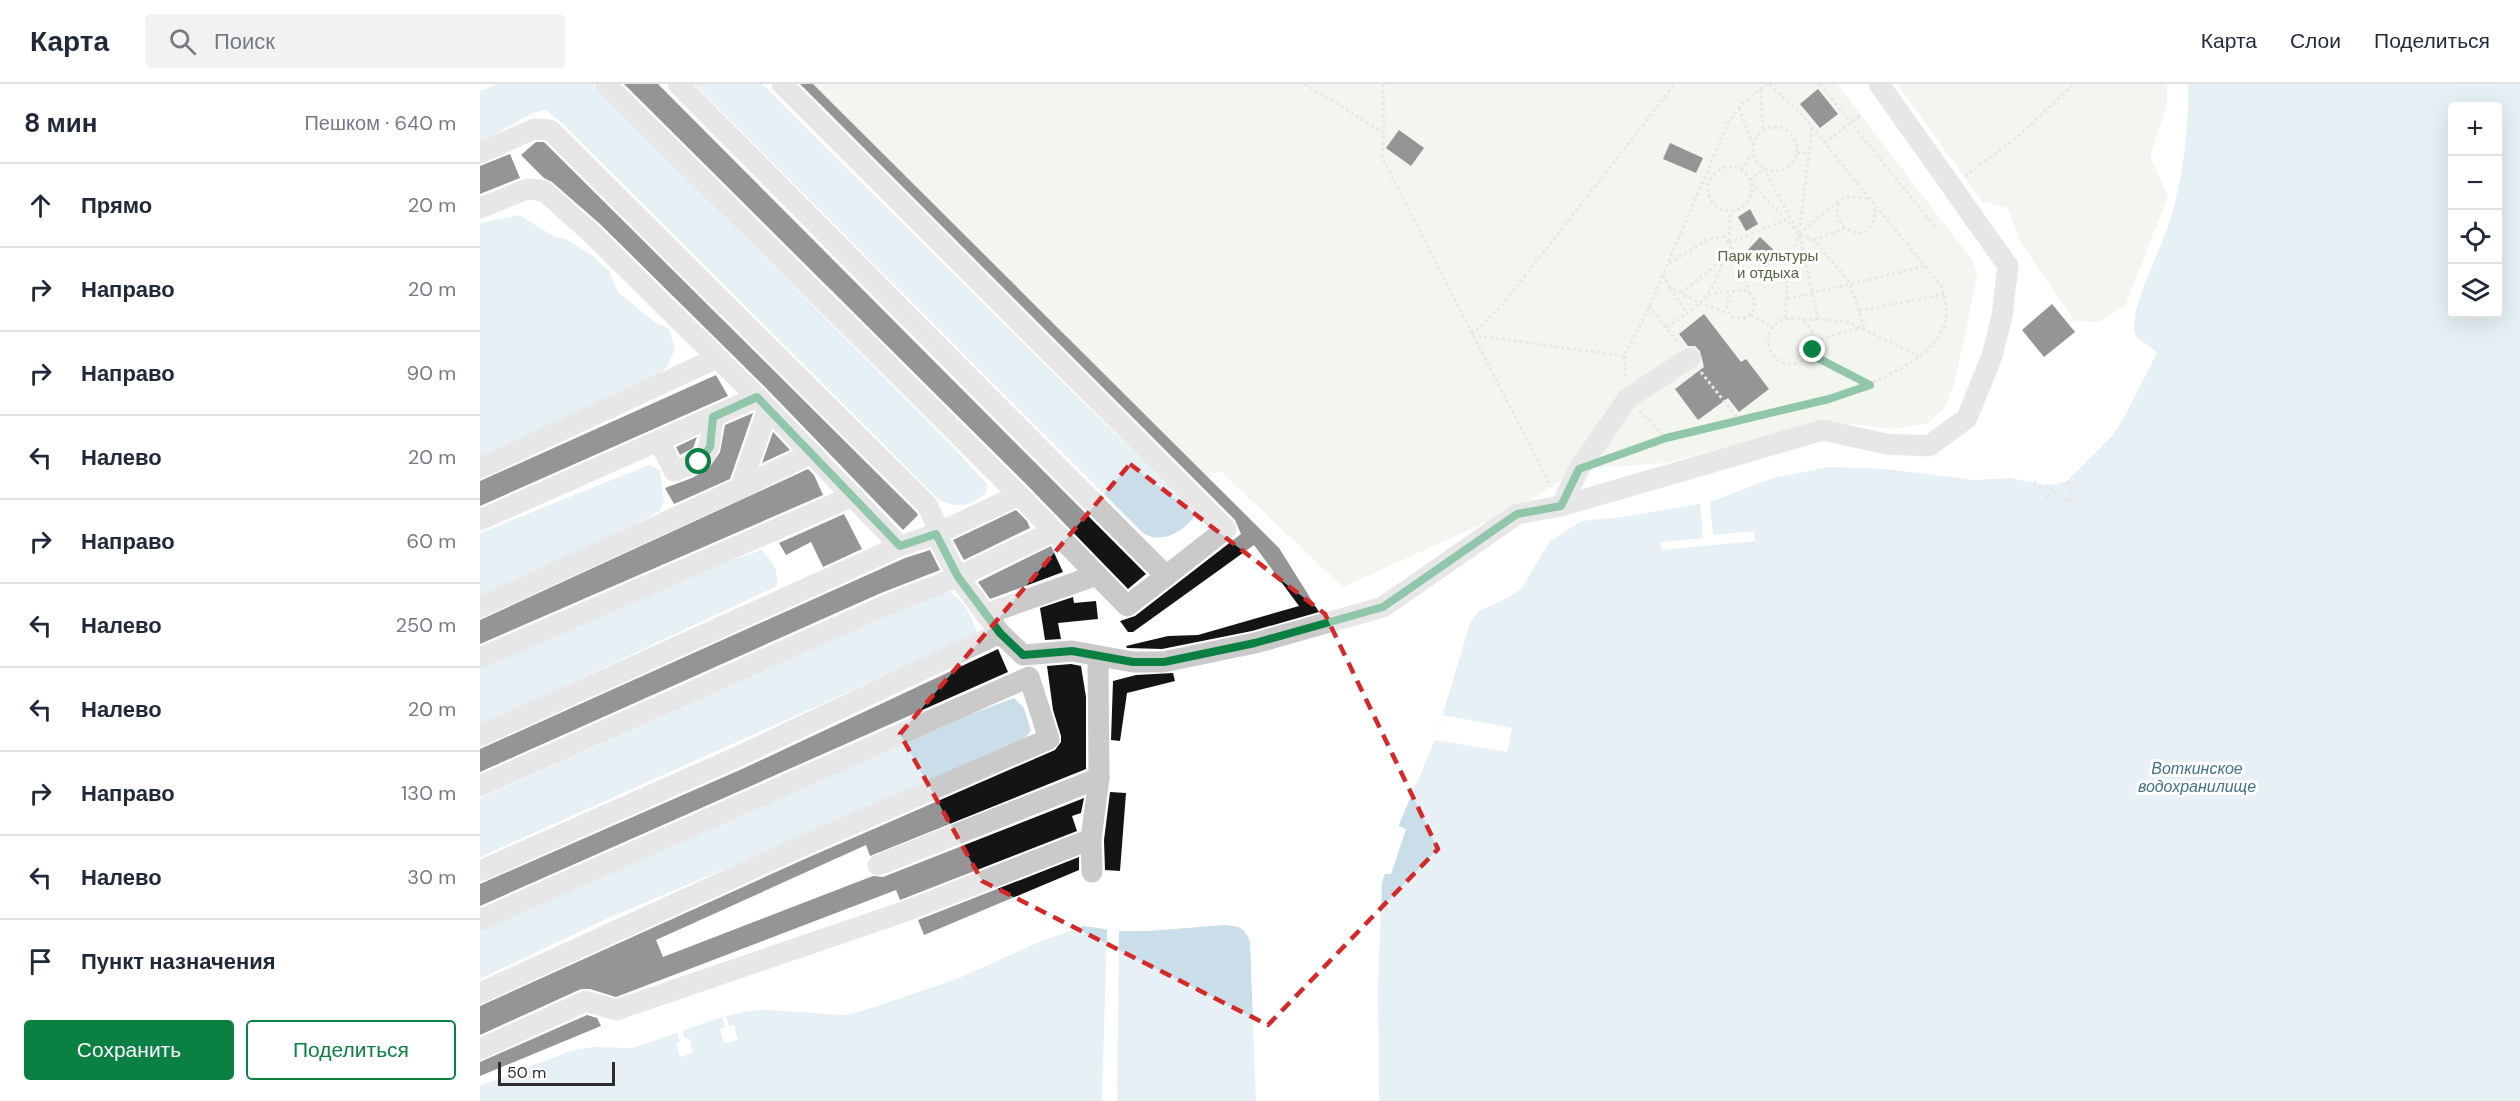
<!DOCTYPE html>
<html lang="ru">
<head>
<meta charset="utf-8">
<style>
	body { margin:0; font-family:"DM Sans",sans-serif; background:#f2f2f3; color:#1f2937 }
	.controls { position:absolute; right:18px; top:18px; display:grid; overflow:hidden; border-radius:6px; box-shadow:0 6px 24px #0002 }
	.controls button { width:54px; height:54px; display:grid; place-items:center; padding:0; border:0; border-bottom:2px solid #e0e1e3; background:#fff; color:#1f2937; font:30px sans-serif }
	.scale { position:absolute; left:18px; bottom:15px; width:117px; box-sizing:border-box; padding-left:6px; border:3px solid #2d2d2d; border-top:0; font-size:16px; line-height:21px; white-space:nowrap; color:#2d2d2d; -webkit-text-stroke:4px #fff; paint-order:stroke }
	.stop { position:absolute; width:18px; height:18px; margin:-14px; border:4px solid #0b8043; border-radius:50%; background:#fff }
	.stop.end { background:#0b8043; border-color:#fff; box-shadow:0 2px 6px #0008 }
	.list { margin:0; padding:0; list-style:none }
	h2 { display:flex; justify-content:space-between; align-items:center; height:78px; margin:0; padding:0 24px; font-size:26px }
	h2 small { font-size:20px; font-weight:400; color:#747a83 }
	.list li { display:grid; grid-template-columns:39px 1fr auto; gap:18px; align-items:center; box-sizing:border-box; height:84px; padding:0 24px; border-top:2px solid #e0e1e3 }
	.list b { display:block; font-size:22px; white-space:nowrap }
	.list em { font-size:20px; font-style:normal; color:#747a83 }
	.actions { display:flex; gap:12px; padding:18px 24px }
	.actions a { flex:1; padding:14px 0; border:2px solid #0b8043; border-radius:6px; text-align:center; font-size:21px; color:#0b8043 }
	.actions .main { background:#0b8043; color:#fff }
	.icon { flex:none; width:33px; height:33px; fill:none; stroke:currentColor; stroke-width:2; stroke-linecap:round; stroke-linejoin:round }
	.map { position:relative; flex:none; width:2040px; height:1017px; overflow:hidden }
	header { display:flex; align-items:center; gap:36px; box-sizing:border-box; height:84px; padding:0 30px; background:#fff; border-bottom:2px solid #e0e1e3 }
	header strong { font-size:28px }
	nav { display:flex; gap:33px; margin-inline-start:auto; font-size:21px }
	.search { width:420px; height:54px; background:#f2f2f3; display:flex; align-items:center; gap:15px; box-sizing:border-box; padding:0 21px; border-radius:6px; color:#747a83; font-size:22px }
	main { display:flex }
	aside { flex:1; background:#fff }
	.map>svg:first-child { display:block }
	.green { fill:#e4e9db }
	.water { fill:#c9dee8; fill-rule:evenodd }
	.pier { fill:#fff }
	.building { fill:#141414 }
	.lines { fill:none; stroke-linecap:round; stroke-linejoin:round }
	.path { stroke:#cacaca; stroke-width:3; stroke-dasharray:3 3; stroke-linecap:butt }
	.minor { stroke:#cacaca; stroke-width:21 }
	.route { stroke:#0b8043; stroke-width:8 }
	.marked { fill:none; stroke:#d62828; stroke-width:4.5; stroke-dasharray:12 8; stroke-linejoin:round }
	.labels { text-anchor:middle; stroke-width:6; stroke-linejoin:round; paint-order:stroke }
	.park-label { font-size:15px; fill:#53643e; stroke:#fff }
	.water-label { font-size:16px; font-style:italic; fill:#427288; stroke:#fff }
</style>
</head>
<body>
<header>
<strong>Карта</strong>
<div class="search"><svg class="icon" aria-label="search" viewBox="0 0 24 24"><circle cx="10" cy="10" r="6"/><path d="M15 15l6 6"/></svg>Поиск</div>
<nav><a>Карта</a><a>Слои</a><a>Поделиться</a></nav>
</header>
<main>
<aside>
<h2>8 мин<small>Пешком · 640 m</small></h2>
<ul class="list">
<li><svg class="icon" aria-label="ahead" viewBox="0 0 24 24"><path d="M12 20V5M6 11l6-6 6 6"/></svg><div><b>Прямо</b></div><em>20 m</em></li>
<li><svg class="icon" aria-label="right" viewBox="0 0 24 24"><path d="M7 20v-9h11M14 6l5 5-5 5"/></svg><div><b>Направо</b></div><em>20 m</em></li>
<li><svg class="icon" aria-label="right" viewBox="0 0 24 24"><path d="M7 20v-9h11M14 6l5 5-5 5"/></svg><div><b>Направо</b></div><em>90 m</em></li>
<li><svg class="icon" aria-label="left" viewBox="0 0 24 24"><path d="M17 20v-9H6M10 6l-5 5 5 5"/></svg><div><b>Налево</b></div><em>20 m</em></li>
<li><svg class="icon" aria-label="right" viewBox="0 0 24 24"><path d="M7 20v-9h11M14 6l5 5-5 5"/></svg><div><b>Направо</b></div><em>60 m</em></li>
<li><svg class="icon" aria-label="left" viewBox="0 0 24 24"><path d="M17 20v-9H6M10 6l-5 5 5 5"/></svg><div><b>Налево</b></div><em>250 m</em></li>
<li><svg class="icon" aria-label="left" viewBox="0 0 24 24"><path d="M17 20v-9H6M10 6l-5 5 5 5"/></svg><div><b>Налево</b></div><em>20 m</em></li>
<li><svg class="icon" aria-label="right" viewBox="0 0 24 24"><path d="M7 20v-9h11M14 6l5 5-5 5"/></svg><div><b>Направо</b></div><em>130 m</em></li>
<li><svg class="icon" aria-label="left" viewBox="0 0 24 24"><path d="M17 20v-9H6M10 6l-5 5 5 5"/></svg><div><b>Налево</b></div><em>30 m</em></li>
<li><svg class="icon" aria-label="arrive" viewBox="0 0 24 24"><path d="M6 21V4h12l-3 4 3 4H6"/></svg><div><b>Пункт назначения</b></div></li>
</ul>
<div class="actions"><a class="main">Сохранить</a><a>Поделиться</a></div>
</aside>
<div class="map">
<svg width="2040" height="1017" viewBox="0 0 2040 1017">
	<rect width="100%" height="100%" fill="#fff"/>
	<g class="green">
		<polygon points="333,0 1357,0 1492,176 1497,192 1475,297 1465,323 1448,339 1413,345 1343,337 1186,379 1099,385 1035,425 863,503 739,386 729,394"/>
		<polygon points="1417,0 1687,0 1687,21 1670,72 1688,112 1646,220 1620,238 1595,237 1540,157 1528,124 1502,117"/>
	</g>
	<g class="water">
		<path d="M17 0H113L473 363 507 400 506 409C490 423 477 425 458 415L82 39 66 26 52 29 0 59V7Z"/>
		<path d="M214 0H282L716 430C705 447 682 461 663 449Z"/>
		<path d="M1708 0H2040V1017H899L898 903 902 799 920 738 955 656 990 539 999 527 1027 514 1041 505 1070 457 1102 437 1149 432 1230 418 1293 394 1348 383 1406 385 1495 396 1530 394 1565 401 1577 400 1587 397 1632 352 1642 337 1675 273 1676 268C1670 260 1655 257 1654 246 1653 217 1681 165 1690 137 1703 93 1709 45 1708 0ZM1972 22H2018V230H1972Z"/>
		<polygon points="39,131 75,153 86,155 113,172 129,187 138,208 176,239 189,245 195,265 186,284 175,294 0,373 0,139"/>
		<polygon points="169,381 180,386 184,417 180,427 123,458 0,513 0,449"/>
		<path d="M282 466C292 477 299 487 297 502L0 642V583L240 480Z"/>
		<path d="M470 508C485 518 492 532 497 549L489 554 0 773V714L438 518Z"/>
		<polygon points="534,614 544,624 551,647 543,656 467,692 126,835 0,895 0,841 467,639"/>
		<path d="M744 841C758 842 765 843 770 858L776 1017H0V1002L90 967 112 963 153 964 242 933 268 927 286 926 366 931 382 927 477 895 559 858 603 842 639 847H669Z"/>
	</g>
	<g class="pier">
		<polygon points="1220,418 1230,418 1233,451 1274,447 1275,457 1182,466 1181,458 1223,454"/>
		<polygon points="963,631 1032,644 1027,668 955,656"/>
		<polygon points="918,742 926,745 911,790 904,790"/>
		<polygon points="627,845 639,847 637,1017 622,1017"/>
		<polygon points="246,932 249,942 254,941 258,956 244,959 240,945 245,944 242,933"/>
		<polygon points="202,946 205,955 209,954 213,969 200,973 196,959 200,958 197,948"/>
	</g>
	<g class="building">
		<polygon points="144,0 178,0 666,490 648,505 548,402"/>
		<polygon points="320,0 333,0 799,464 839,528 772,547 682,565 647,564 646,562 688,552 718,551 819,522 774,461 653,548 648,548 640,537 655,532 761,450 755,436"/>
		<polygon points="1338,5 1358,30 1340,44 1320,20"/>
		<polygon points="919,46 944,64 931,82 906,64"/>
		<polygon points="56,58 64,58 436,428 438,431 423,446 286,304 120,140 72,98 64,94 41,71"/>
		<polygon points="1190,59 1223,74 1216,89 1183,75"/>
		<polygon points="30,70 40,94 0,110 0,82"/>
		<polygon points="1270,125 1278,140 1266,147 1258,133"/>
		<polygon points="1280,153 1298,170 1285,184 1267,167"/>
		<polygon points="1572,220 1595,248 1564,273 1542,246"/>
		<polygon points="1224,230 1261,278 1266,275 1289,305 1259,328 1248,314 1218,336 1195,305 1224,283 1220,267 1215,262 1208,262 1199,250"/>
		<polygon points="236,291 248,312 0,422 0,397"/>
		<polygon points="273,329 250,395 194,420 185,404 212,394 229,384 240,368 245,341"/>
		<polygon points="293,348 310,366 282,379"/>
		<polygon points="217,353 213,364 200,371 196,363"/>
		<polygon points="328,385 334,391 343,411 0,560 0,536"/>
		<polygon points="536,426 547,437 550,444 484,476 473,456"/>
		<polygon points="364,430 382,465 343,483 331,458 306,471 299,459"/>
		<polygon points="571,462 583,488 510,515 498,498"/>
		<polygon points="450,466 460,486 401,509 0,688 0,665 425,474"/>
		<polygon points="593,513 594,519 616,517 618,535 578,539 581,555 565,556 560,524"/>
		<polygon points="518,565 528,588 0,822 0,800 262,685"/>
		<polygon points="591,580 601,582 606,613 606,685 390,772 386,761 176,856 183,873 393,792 403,793 604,714 601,729 592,732 597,747 420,816 416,806 136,913 110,905 101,905 0,951 0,922 327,774 575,666 581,658 581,652 573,626 567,582"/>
		<polygon points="693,589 695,597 647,609 640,657 631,656 633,597 656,591"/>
		<polygon points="630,708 646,709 640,787 625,786 624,756"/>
		<polygon points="599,773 599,786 444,851 438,836"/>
		<polygon points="107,931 117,934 121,942 0,992 0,978"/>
	</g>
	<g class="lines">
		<g class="path">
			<polyline points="825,0 904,49 902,73 1071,403"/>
			<polyline points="903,0 904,49"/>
			<polyline points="1340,0 1455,143"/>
			<polyline points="1281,6 1283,46"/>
			<polyline points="1259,24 1272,59"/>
			<circle cx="1295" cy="65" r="22"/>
			<polyline points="1332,44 1319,150 1338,235 1367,238 1438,271"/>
			<polyline points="1344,59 1381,31"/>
			<polyline points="1317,69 1329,70"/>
			<circle cx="1250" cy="105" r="22"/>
			<polyline points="1261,86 1272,71"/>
			<polyline points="1485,92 1536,54 1594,0"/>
			<polyline points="1270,96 1284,84 1316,145"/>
			<polyline points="1271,99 1319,150 1334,156 1370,199 1385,246"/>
			<path d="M1359 119C1354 127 1359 137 1365 144"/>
			<path d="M1319 150C1332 140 1356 115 1371 113 1377 112 1384 114 1390 115"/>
			<path d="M1334 156 1365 144C1386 155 1395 146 1395 123"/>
			<polyline points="1249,157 1250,127"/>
			<polyline points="1189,179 1228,155 1244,153 1249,159"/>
			<polyline points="1183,191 1189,203 1220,219 1247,229"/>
			<polyline points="1190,204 1207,229"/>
			<polyline points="1201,209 1252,168"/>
			<polyline points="1270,209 1249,159 1305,136"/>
			<path d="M1228 210 1265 206C1279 214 1278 230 1262 235L1251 232 1246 221 1251 210"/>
			<polyline points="1307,215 1445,182"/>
			<polyline points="1169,222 1200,261"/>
			<polyline points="1379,227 1464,210"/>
			<polyline points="1271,231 1292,243"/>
			<circle cx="1311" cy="257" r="23"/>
			<polyline points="1305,234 1309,175 1319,151"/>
			<polyline points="1323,236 1338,235"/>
			<path d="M1186 243C1218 223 1232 214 1243 176"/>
			<polyline points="992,251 1144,272 1166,230 1248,39 1262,20 1287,0"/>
			<polyline points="992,251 1023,220 1195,0"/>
			<polyline points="1335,257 1378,244"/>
			<polyline points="1330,270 1390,301"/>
			<polyline points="1144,272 1146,295"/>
			<polyline points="1221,288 1259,336"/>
			<polyline points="1160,327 1186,354"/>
			<path d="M1128 374C1148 367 1169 359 1189 353 1257 335 1427 311 1462 247 1470 232 1466 218 1462 203L1322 31 1289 0"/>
			<polyline points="1554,398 1568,415 1573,406"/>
			<polyline points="1565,401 1588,417 1593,412 1587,397"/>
			<polyline points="900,822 919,832"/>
			<polyline points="342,930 349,952"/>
		</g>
		<g class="minor">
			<polyline points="126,0 539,411"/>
			<polyline points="198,0 686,492 647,522 574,447"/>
			<polyline points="302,0 746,445 686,492"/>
			<polyline points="0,69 54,45 70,46 447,421 457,442 456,450 478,493 520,549 543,571 592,567 653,578 683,578 775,559 903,523 1037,430 1081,422 1343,346 1406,360 1449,362 1487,334 1512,272 1522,232 1528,182 1399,0"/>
			<polyline points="0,124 47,105 64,107 111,149 277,313 420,462 0,652"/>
			<path d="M179 357 194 387C231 374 229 370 233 333"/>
			<polyline points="0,384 237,274"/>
			<polyline points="260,404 288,325"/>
			<polyline points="1081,422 1099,385 1148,314 1210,274"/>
			<polyline points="0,436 277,313"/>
			<polyline points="0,523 260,404 332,369"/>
			<polyline points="506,530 617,491"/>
			<polyline points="0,574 373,412"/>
			<polyline points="0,702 406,521 478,493 574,447 539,411 456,450 420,462"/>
			<polyline points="398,781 619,694"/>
			<polyline points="0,787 257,673 520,549"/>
			<polyline points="612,788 611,755 619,694 618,572"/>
			<polyline points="0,836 549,593 569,655 322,762 0,909"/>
			<polyline points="0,965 106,917 136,926 426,827 611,755"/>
		</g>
	</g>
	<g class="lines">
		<polyline class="route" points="219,378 230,363 233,333 277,313 420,462 456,450 478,493 520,549 543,571 592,567 653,578 684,578 775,559 903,523 1037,430 1081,422 1099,385 1186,354 1349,315 1390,301 1330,270 1333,266"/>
	</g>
	<path d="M0 0H2040V1017H0ZM650 380 845 530 958 765 788 941 502 797 420 650Z" fill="#fff" fill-opacity=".55" fill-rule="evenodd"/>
	<path class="marked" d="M650 380 845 530 958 765 788 941 502 797 420 650Z"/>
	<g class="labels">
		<g class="park-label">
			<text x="1288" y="177">Парк культуры<tspan x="1288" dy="17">и отдыха</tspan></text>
		</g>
		<g class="water-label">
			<text x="1717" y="690">Воткинское<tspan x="1717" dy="18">водохранилище</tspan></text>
		</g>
	</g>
</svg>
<div class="controls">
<button>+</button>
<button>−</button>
<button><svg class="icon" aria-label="locate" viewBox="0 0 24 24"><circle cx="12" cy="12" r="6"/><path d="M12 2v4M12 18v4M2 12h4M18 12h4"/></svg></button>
<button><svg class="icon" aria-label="layers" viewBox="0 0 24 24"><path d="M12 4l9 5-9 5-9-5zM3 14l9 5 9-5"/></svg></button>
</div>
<div class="scale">50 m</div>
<div class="stop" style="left:219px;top:378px"></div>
<div class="stop end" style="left:1333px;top:266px"></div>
</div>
</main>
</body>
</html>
